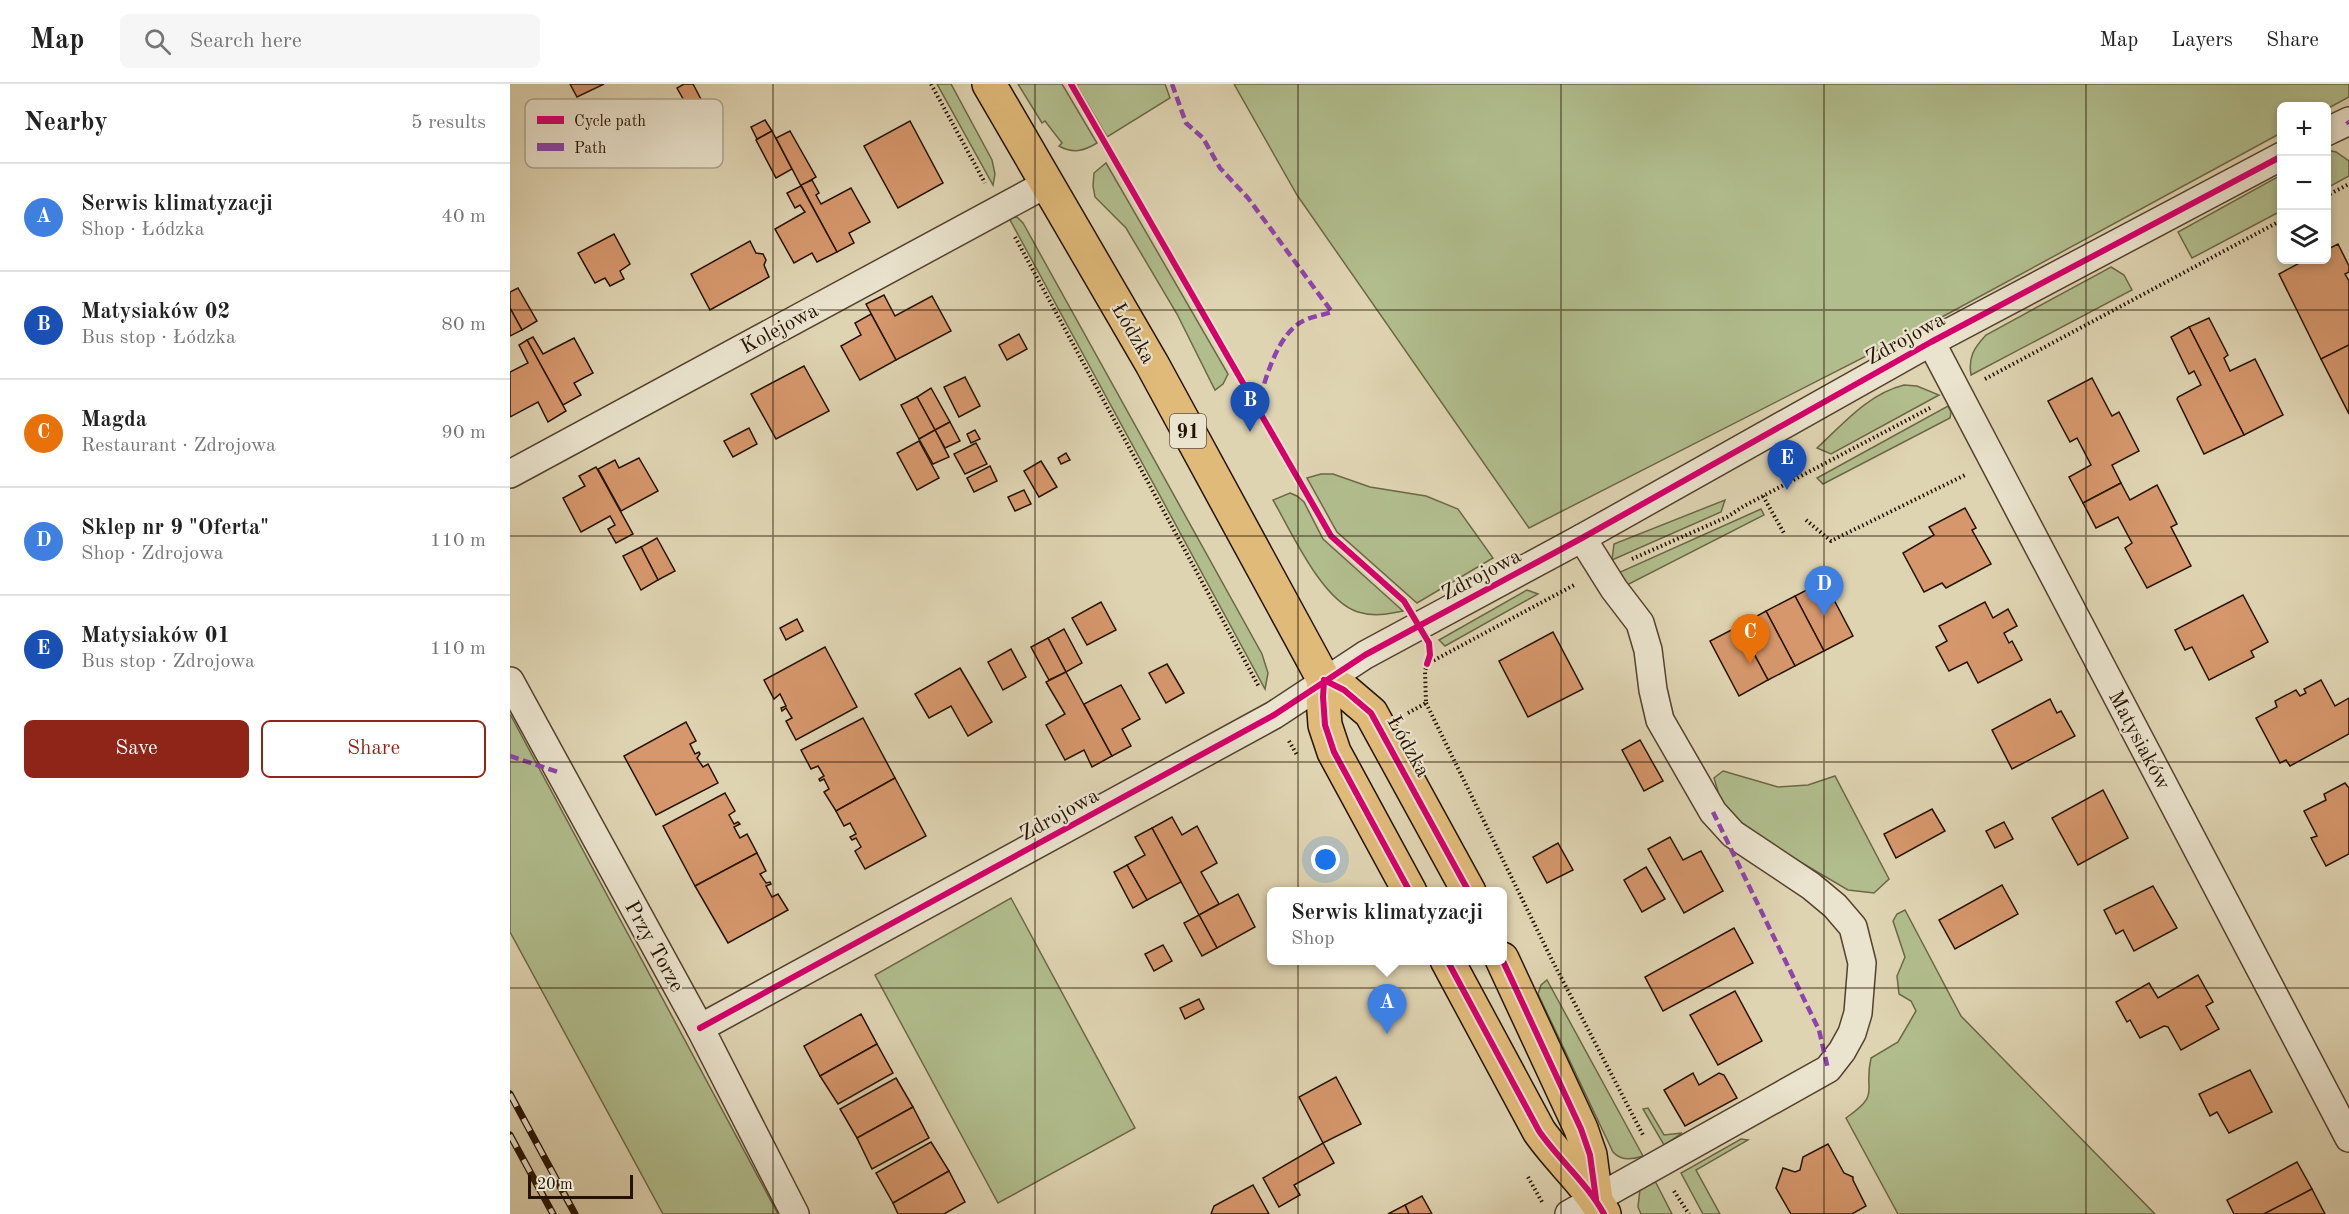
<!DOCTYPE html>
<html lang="en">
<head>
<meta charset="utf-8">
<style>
	body { margin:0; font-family:"Old Standard TT",serif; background:#f6f6f6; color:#222 }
	.controls { position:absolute; right:18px; top:18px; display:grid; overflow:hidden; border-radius:9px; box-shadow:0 3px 9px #0003 }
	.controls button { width:54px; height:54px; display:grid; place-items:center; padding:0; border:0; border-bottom:2px solid #e0e0e0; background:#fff; color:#222; font:30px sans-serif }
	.scale { position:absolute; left:18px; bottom:15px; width:105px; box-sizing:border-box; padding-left:6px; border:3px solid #251200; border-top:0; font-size:16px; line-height:21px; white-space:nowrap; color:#251200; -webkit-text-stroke:4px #eae3cd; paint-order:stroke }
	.you { position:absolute; left:816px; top:776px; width:21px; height:21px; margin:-15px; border:4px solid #fff; border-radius:50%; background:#1a73e8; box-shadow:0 0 0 9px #1a73e833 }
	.badge { display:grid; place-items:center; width:39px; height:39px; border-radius:50%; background:#8f2418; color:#fff; font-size:20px; font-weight:700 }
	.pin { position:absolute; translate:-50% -50px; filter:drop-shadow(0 2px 3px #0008) }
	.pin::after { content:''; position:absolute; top:32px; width:21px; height:18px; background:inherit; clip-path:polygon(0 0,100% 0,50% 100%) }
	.popup { position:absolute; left:757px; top:803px; width:240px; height:78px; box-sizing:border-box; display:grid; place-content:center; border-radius:9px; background:#fff; filter:drop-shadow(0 2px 4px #0005); font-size:20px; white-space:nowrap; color:#767676 }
	.popup b { font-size:22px; color:#222 }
	.popup::after { content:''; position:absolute; left:50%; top:100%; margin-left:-12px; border:12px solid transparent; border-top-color:#fff }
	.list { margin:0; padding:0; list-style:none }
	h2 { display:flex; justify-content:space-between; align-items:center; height:78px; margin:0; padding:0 24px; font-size:26px }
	h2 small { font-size:20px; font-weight:400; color:#767676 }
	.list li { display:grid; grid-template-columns:39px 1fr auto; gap:18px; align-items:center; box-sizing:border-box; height:108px; padding:0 24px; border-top:2px solid #e0e0e0 }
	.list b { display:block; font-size:22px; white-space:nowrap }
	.list p { margin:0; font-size:20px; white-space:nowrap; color:#767676 }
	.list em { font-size:20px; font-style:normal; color:#767676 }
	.actions { display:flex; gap:12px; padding:18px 24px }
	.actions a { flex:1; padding:14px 0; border:2px solid #8f2418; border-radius:9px; text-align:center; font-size:21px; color:#8f2418 }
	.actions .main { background:#8f2418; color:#fff }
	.icon { flex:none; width:33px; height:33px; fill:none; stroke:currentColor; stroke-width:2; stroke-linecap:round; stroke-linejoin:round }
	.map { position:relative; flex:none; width:1839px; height:1130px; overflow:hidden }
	header { display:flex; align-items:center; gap:36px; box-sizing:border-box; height:84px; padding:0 30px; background:#fff; border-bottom:2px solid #e0e0e0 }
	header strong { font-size:28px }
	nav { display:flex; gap:33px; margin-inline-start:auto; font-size:21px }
	.search { width:420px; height:54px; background:#f6f6f6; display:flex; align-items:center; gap:15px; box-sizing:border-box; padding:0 21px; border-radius:9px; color:#767676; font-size:22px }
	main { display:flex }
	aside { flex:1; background:#fff }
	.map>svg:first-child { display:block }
	.green { fill:#b1bd8d; stroke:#6b6846; stroke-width:1.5 }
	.building { fill:#d6976c; stroke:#251200; stroke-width:1.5 }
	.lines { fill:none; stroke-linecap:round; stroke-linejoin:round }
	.street-casing { stroke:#54422c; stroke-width:30 }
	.primary-casing { stroke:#251200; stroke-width:36 }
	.path { stroke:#251200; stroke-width:4; stroke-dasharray:1.5 3; stroke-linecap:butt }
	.street { stroke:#eae3cd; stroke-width:27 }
	.primary { stroke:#e0ba79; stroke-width:33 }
	.rail-casing { stroke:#251200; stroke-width:7 }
	.rail { stroke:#eae3cd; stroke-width:4.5; stroke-dasharray:14; stroke-linecap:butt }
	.quiet { stroke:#8e44ad; stroke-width:4.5; stroke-dasharray:9 4.5; stroke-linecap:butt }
	.cycleway-casing { stroke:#eae3cd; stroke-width:10 }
	.cycleway { stroke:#d6006c; stroke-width:6 }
	.grid { fill:none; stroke:#251200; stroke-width:1.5; stroke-opacity:0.55 }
	.labels { text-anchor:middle; stroke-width:4.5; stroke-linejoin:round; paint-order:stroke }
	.shield { fill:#eae3cd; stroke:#60513e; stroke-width:1.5 }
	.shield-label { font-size:20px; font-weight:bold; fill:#251200 }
	.street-label { font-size:21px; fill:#251200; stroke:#eae3cd }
	.key { fill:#eae3cd; stroke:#afa490; stroke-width:1.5 }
	.key-label { font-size:16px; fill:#251200 }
</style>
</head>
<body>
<header>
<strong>Map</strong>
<div class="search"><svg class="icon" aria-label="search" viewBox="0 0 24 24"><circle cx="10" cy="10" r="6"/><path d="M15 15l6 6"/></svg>Search here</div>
<nav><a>Map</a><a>Layers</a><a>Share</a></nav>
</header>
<main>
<aside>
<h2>Nearby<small>5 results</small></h2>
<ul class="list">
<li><span class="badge" style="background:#3f7fe0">A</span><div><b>Serwis klimatyzacji</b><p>Shop · Łódzka</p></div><em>40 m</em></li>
<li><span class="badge" style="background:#1a4fb4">B</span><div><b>Matysiaków 02</b><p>Bus stop · Łódzka</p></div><em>80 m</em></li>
<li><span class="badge" style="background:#e8710a">C</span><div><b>Magda</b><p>Restaurant · Zdrojowa</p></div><em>90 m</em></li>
<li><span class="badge" style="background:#3f7fe0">D</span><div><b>Sklep nr 9 &quot;Oferta&quot;</b><p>Shop · Zdrojowa</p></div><em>110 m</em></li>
<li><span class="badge" style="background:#1a4fb4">E</span><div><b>Matysiaków 01</b><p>Bus stop · Zdrojowa</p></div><em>110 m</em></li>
</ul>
<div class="actions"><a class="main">Save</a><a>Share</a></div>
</aside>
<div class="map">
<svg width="1839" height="1130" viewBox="0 0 1839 1130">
	<rect width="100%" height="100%" fill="#dfd4b2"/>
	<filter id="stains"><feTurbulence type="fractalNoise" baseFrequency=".00333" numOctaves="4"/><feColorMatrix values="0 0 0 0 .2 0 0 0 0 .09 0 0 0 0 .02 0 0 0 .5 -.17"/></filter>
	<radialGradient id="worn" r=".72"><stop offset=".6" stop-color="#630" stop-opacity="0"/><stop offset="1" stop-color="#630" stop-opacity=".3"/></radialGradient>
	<g class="green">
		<polygon points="427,0 441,0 482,76 485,90 483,101"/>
		<path d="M508 0H552L587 59C574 67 563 70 549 62L552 59 535 37 532 39Z"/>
		<polygon points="566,0 655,0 660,14 597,53"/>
		<polygon points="724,0 1839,0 1839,13 1817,25 1816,22 1772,22 1771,49 1419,240 1019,444 787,111"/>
		<polygon points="1817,66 1826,68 1839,77 1839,92 1817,104"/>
		<polygon points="596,79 718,290 713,300 705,306 667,230 616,144 585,113 583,102 584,89"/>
		<polygon points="1771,91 1771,127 1682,174 1668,148"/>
		<polygon points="507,133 513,139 752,570 758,589 755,605 499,134"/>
		<path d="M1601 183 1614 191 1622 206 1461 291C1458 273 1464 264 1476 251Z"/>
		<path d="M1394 301 1407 302 1429 311 1321 370 1307 364C1333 340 1358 310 1394 301Z"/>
		<polygon points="1438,322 1441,328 1440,334 1313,400 1307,394"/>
		<polygon points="811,390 823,390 860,403 916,412 948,425 983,474 907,519 827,448 797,394"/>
		<path d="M780 409 787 412 794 418 813 455 893 527C878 530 864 533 848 528 812 517 781 447 763 416Z"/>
		<polygon points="1215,416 1211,428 1102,476 1104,460"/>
		<polygon points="1251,425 1254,431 1115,502 1108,489"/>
		<polygon points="1017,506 1028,510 935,562 929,556"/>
		<polygon points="0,630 268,1130 153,1130 0,848"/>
		<polygon points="1213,687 1268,703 1298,701 1325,692 1379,795 1364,809 1338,806 1246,752 1212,721 1204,694"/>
		<polygon points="501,814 625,1044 488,1119 365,891"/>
		<path d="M1395 826 1451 932 1645 1130H1388L1336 1034C1372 1009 1353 1009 1361 974L1388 958 1406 927 1401 917 1389 910 1387 892 1395 873 1383 837 1387 830Z"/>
		<path d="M1037 896 1133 1072C1122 1076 1111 1077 1103 1068L1028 910 1031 901Z"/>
		<polygon points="1138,1024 1154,1051 1172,1049 1154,1061 1133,1025"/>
		<polygon points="1231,1055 1238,1056 1186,1086 1210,1130 1193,1130 1171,1089"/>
		<polygon points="1145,1097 1162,1130 1131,1130 1128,1123 1130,1105"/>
	</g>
	<g class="building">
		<polygon points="60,0 94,0 67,13"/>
		<polygon points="174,0 183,0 194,21 181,29 167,4"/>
		<polygon points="73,34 85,58 52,74 41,51"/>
		<polygon points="255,36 262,47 247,55 241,43"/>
		<polygon points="400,37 433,99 388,124 354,62"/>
		<polygon points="262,47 282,85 266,94 246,56"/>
		<polygon points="280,47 306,93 291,102 266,54"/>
		<polygon points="302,96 309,109 306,111 311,120 341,104 360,138 339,149 344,159 327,168 291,101"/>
		<polygon points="291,102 327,168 307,178 302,169 284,179 265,145 295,128 290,121 285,124 277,109"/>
		<polygon points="104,150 120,180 110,187 114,195 100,202 95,194 85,199 68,169"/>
		<polygon points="240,157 246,169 253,170 256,176 254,181 259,193 200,226 181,190"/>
		<polygon points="1828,160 1839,182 1839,188 1835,190 1839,197 1839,261 1811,275 1769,190 1795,176 1816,176 1816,166"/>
		<polygon points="8,204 27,237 12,246 0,224 0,208"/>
		<polygon points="374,211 385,232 422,212 441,247 386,276 356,220"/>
		<polygon points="0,224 12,246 0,252"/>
		<polygon points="361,230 386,276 350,296 331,262 351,251 345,239"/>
		<polygon points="1699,234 1718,271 1714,274 1720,287 1745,275 1773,331 1734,351 1679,243"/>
		<polygon points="1679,243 1734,351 1694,370 1667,315 1668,313 1691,301 1684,287 1679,290 1661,253"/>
		<polygon points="509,250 517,265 497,276 489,261"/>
		<polygon points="23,253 33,270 64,254 83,289 64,299 71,311 53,321 17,256"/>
		<polygon points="17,256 56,327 38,338 28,318 0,333 0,288 18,279 9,261"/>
		<polygon points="1839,261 1839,330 1811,275"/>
		<polygon points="294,282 319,327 266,355 241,310"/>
		<polygon points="455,293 470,322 449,333 434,303"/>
		<polygon points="1582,294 1602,332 1609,328 1629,367 1602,381 1611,399 1573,419 1559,393 1581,381 1567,354 1560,358 1538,317"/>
		<polygon points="421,304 440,338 425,346 407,313"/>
		<polygon points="407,313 425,346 409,355 391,321"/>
		<polygon points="440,338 450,357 435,364 425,346"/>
		<polygon points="239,344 247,360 223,373 214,357"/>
		<polygon points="425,346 439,373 423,380 409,355"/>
		<polygon points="465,346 470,355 461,359 457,350"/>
		<polygon points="409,357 429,394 407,406 387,369"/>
		<polygon points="466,359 477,380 455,390 444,370"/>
		<polygon points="556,369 560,376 551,380 548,374"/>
		<polygon points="129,374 148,407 111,427 88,385 105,376 109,384"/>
		<polygon points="531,377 547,403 529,413 514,387"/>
		<polygon points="480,382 487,397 464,408 457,394"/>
		<polygon points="86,383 123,450 106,459 98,445 105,441 100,432 71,448 53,414 75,402 69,392"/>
		<polygon points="1611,399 1620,416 1647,401 1667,440 1661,443 1681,482 1637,504 1615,464 1622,459 1608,433 1586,444 1573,419"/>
		<polygon points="514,406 521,420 505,427 498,413"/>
		<polygon points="1455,424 1466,444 1462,446 1481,480 1436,504 1432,499 1414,508 1393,469 1424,451 1419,443"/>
		<polygon points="147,454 165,487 148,496 131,463"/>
		<polygon points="131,463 148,496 131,506 113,472"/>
		<polygon points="1314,497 1343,552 1314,567 1285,512"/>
		<polygon points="1733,511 1758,558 1741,567 1744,573 1699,596 1682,563 1675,566 1665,546"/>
		<polygon points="1285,512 1314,567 1285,582 1256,527"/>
		<polygon points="591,518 606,546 577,561 562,534"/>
		<polygon points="1475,518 1483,534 1498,525 1507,542 1494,549 1499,559 1502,557 1512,576 1468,599 1457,578 1439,587 1426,563 1437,557 1429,542"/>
		<polygon points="1256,527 1285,582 1258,596 1229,542"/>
		<polygon points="287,535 293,547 276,556 270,544"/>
		<polygon points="1229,542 1258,596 1229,612 1200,557"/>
		<polygon points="554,545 572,579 556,588 538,554"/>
		<polygon points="1043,548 1073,605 1018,633 989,577"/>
		<polygon points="538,554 556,588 539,596 521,563"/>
		<polygon points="315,563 347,623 286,656 276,637 282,634 276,624 272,627 271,624 276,622 270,610 264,615 254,596"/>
		<polygon points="501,565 516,593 493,606 478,578"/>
		<polygon points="657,580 674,609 656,619 639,589"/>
		<polygon points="450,584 482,638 458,652 441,622 419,634 405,610"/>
		<polygon points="556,588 602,672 582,683 574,666 555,676 536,641 555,630 536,598"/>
		<polygon points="1811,596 1825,622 1839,614 1839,650 1780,682 1776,676 1770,679 1746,634 1767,623 1765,617 1786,606 1790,612 1796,609 1794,605"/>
		<polygon points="611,601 630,635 612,645 621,662 602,672 574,620"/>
		<polygon points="1540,615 1547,629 1551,627 1565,652 1502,685 1482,646"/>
		<polygon points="353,634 385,694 326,727 314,708 319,705 314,695 310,697 309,695 314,692 308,682 301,685 291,666"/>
		<polygon points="176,638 186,657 180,660 185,670 189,668 190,670 187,674 193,683 198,680 208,699 146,731 114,672"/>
		<polygon points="1130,656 1153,697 1134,707 1112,666"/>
		<polygon points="385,694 416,752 355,785 345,767 351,763 346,754 342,756 340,753 346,750 340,739 334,742 326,727"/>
		<polygon points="1835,699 1839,704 1839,770 1816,782 1801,754 1807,752 1794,727 1816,716 1814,710"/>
		<polygon points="1593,706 1618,754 1568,781 1542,734"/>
		<polygon points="215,709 225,727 219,731 224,740 228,738 230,740 224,743 230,754 237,750 247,769 185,802 153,742"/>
		<polygon points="1422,725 1435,747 1386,774 1374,750"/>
		<polygon points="662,733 672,751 687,742 707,779 691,788 709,820 689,831 642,744"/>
		<polygon points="1494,738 1503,755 1485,764 1476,747"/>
		<polygon points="642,744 671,798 637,816 617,781 635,771 625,753"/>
		<polygon points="1160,753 1173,776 1191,767 1213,807 1174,829 1138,765"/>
		<polygon points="1048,759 1063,786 1037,799 1023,773"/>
		<polygon points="247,769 256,787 250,790 256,799 260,798 261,800 256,802 262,813 268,810 278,826 218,859 185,802"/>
		<polygon points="617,781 637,816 623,824 604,788"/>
		<polygon points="1136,783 1155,815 1132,828 1114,796"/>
		<polygon points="1492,801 1508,830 1445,865 1429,836"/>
		<polygon points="1643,802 1667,844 1624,867 1613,846 1606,850 1594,826"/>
		<polygon points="728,810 745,843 707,864 689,831"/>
		<polygon points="689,831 707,864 692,872 674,839"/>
		<polygon points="1224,844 1243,879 1153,927 1135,893"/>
		<polygon points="653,861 662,877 644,887 635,870"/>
		<polygon points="1688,891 1703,918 1696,922 1709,945 1671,966 1658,943 1654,942 1630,954 1620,936 1617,938 1606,918 1639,899 1648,914"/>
		<polygon points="1225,907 1252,957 1208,981 1180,931"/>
		<polygon points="689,915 694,925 675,935 670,924"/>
		<polygon points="351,930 367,960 310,992 294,962"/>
		<polygon points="367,960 383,989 328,1020 310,992"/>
		<polygon points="1740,986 1762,1028 1719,1049 1707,1028 1700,1032 1689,1010"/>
		<polygon points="1183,989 1189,1001 1209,989 1214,991 1227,1014 1175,1042 1154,1006"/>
		<polygon points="826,993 851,1040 813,1059 789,1013"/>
		<polygon points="386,994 403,1023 347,1054 330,1025"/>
		<polygon points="403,1023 419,1054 362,1085 347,1054"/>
		<polygon points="421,1058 439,1087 383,1119 366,1089"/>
		<polygon points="813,1059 824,1079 784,1101 790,1111 769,1123 753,1094"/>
		<polygon points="1318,1060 1334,1089 1343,1093 1343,1096 1356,1122 1342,1130 1281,1130 1266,1104 1273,1084 1285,1088 1290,1086 1293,1073"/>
		<polygon points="1787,1078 1802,1105 1754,1130 1724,1130 1717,1116"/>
		<polygon points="439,1087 455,1118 434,1130 388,1130 383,1119"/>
		<polygon points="743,1101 759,1130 701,1130 704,1122"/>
		<polygon points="1802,1105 1815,1130 1754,1130"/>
		<polygon points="912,1112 922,1130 899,1130 895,1121"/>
		<polygon points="895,1121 899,1130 878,1130"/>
	</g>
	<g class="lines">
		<defs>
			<g id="street">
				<polyline points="1816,48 1839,37"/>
				<polyline points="1421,258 1839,1054"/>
				<polyline points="0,390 538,99"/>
				<polyline points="0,597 190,944 285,1130"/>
				<polyline points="190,944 764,631 855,571 1072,454 1421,258 1772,72"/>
				<polyline points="1059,1130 1318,985 1332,967 1342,949 1348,929 1352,879 1343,843 1325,822 1301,802 1223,750 1203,728 1150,636 1143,606 1138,566 1130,539 1104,505 1072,454"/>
			</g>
			<g id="primary">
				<polyline points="479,0 642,280 814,596 813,613 815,641 824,668 900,808"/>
				<polyline points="814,596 834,606 861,629 959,808"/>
				<polyline points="992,875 1071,1045 1080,1071 1086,1115"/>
				<path d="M937 876 1029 1047C1049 1076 1077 1099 1094 1130"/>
			</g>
		</defs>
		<use href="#street" class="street-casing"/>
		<use href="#primary" class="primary-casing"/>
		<g class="path">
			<polyline points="421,0 475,99"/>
			<polyline points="1816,112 1839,100"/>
			<polyline points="505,153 749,603"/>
			<polyline points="1475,295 1772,136"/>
			<polyline points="1253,412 1275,451"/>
			<polyline points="1296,436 1321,457 1455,391"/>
			<polyline points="1122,475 1217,433 1234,422 1420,324"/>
			<polyline points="916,619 1042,876 1134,1053"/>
			<polyline points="898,629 916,619 915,587 917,580 1066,500"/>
			<polyline points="779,657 787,671"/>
			<polyline points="1018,1093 1032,1118"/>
			<polyline points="1164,1107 1179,1130"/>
		</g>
		<use href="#street" class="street"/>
		<use href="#primary" class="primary"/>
		<defs>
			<g id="rail">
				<polyline points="0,1010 65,1130"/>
				<polyline points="0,1051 43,1130"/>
			</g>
		</defs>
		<use href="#rail" class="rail-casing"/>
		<use href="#rail" class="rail"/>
		<g class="quiet">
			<path d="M662 0 676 39 693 54 710 84 738 114 822 228C813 231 804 232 795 236 767 248 755 297 747 324"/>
			<polyline points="1837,37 1839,40"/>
			<polyline points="0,672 51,689"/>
			<polyline points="1203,728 1309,946 1318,985"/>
		</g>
		<defs>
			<g id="cycleway">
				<polyline points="561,0 821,452 894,517 919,559 920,571 917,580"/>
				<polyline points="814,596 834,606 861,629 959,808"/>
				<polyline points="814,596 813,613 815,641 824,668 900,808"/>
				<polyline points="992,875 1071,1045 1080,1071 1086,1115"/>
				<path d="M937 876 1029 1047C1049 1076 1077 1099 1094 1130"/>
				<polyline points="190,944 764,631 855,571 1072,454 1421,258 1772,72"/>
			</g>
		</defs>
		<use href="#cycleway" class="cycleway-casing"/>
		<use href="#cycleway" class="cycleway"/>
	</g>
	<path class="grid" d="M263 0V1130M525 0V1130M788 0V1130M1051 0V1130M1314 0V1130M1576 0V1130M0 226H1839M0 452H1839M0 678H1839M0 904H1839"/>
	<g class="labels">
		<rect class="shield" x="660" y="330" width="36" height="34" rx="4.5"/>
		<g class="shield-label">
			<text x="678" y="354">91</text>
		</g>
		<g class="street-label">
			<text transform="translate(269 244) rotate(-28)" y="7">Kolejowa</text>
			<text transform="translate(624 249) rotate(60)" y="7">Łódzka</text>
			<text transform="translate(1395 254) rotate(-29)" y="7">Zdrojowa</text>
			<text transform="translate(971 490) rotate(-28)" y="7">Zdrojowa</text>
			<text transform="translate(1630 656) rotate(62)" y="7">Matysiaków</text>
			<text transform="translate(899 662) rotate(61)" y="7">Łódzka</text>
			<text transform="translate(549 730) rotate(-29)" y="7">Zdrojowa</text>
			<text transform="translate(145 862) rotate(61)" y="7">Przy Torze</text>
		</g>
	</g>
	<rect x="15" y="15" width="198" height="69" rx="9" class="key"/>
	<rect x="27" y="32" width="27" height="8" fill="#d6006c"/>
	<rect x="27" y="59" width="27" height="8" fill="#8e44ad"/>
	<g class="key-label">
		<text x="64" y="42">Cycle path</text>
		<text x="64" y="69">Path</text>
	</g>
	<rect width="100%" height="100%" filter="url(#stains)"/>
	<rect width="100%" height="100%" fill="url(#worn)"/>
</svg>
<div class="controls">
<button>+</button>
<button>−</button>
<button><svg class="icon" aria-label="layers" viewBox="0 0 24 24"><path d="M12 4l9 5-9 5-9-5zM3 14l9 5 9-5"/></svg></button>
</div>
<div class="scale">20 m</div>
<div class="you"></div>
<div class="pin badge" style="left:877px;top:950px;background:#3f7fe0">A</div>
<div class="popup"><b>Serwis klimatyzacji</b>Shop</div>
<div class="pin badge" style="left:740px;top:348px;background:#1a4fb4">B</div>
<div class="pin badge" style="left:1240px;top:580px;background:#e8710a">C</div>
<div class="pin badge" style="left:1314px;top:532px;background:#3f7fe0">D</div>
<div class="pin badge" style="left:1277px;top:406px;background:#1a4fb4">E</div>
</div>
</main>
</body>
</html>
